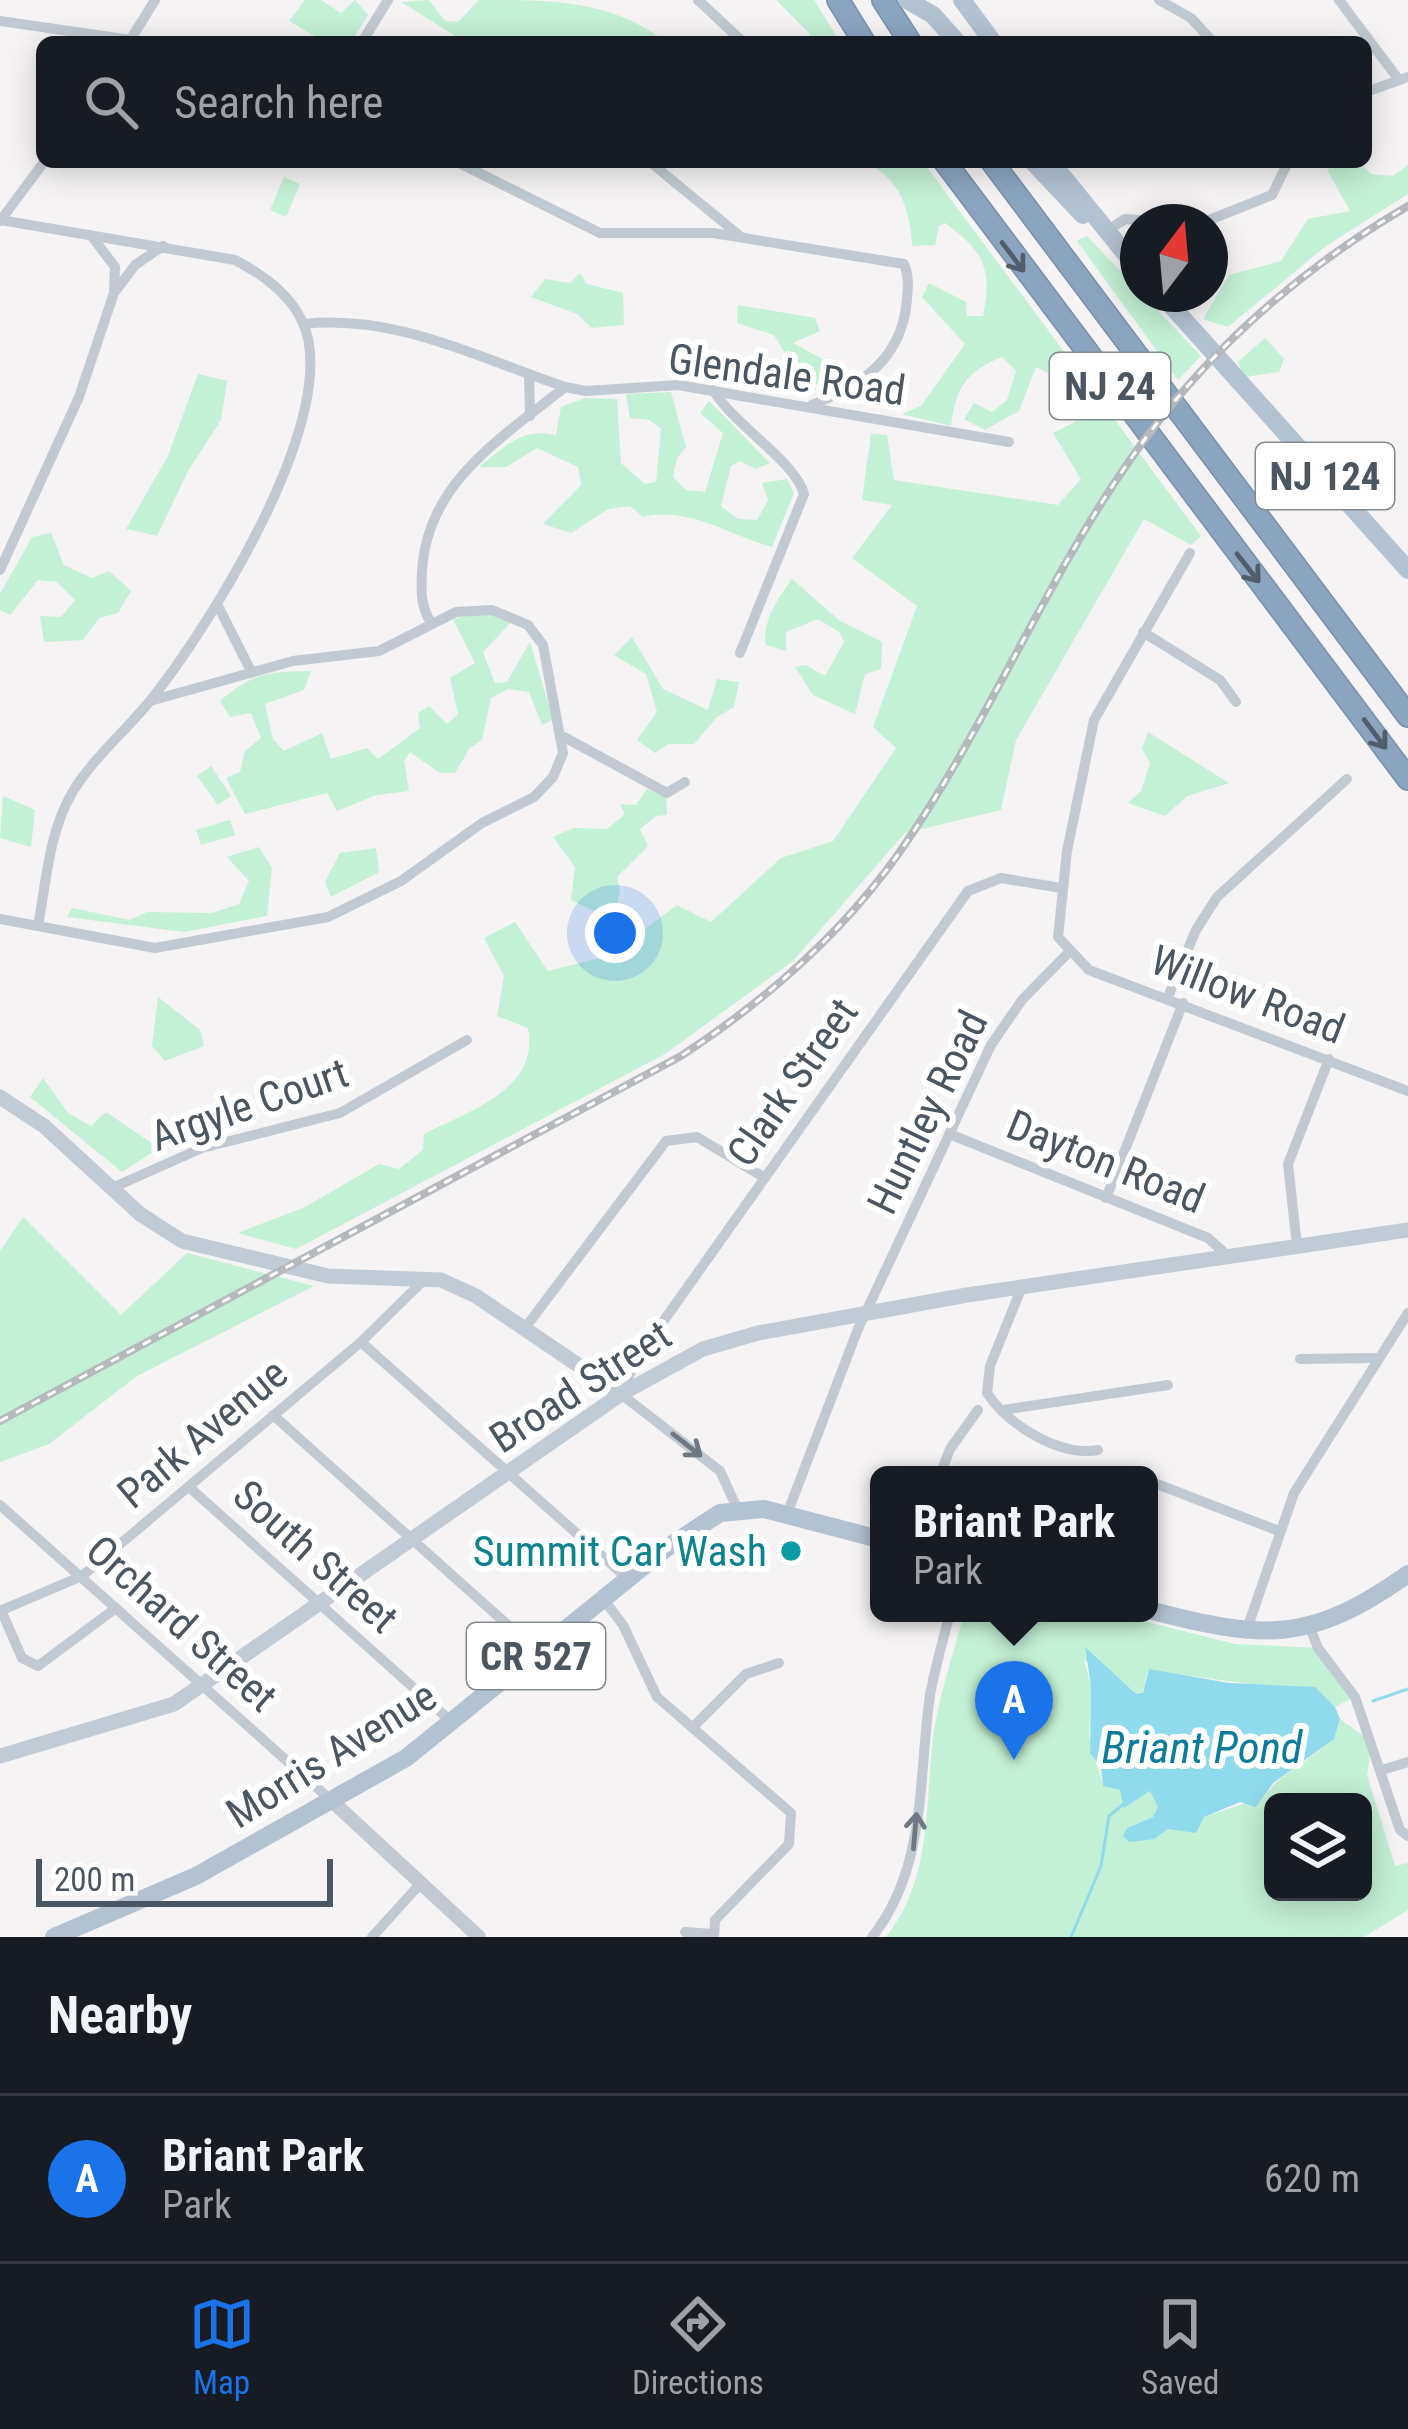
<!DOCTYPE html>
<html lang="en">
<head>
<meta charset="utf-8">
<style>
	body { margin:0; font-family:"Roboto Condensed",sans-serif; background:#20242c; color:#f1f3f6 }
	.controls { position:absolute; right:36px; bottom:36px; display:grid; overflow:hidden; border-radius:18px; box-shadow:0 6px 30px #0003 }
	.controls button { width:108px; height:108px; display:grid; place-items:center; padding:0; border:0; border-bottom:3px solid #363941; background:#171b24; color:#f1f3f6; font:60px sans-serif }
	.compass { position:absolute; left:1120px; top:204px; width:108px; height:108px; border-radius:50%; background:#171b24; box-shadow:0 6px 30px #0003; rotate:16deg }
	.scale { position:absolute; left:36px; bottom:30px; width:297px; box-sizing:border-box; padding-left:12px; border:6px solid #4a5661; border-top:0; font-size:33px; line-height:42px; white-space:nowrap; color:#4a5661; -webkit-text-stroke:9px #fff; paint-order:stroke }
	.you { position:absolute; left:615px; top:933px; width:42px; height:42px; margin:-30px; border:9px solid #fff; border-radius:50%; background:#1a73e8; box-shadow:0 0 0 18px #1a73e833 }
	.badge { display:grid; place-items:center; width:78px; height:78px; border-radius:50%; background:#1a73e8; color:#fff; font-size:39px; font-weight:700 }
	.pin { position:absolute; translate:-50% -99px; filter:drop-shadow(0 3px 6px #0008) }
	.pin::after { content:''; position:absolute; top:63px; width:42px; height:36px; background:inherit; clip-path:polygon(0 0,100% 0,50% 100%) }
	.popup { position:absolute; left:870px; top:1466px; width:288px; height:156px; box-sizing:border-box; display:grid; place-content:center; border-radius:18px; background:#171b24; filter:drop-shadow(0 3px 9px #0005); font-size:39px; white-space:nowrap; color:#9ea1a6 }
	.popup b { font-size:45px; color:#f1f3f6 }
	.popup::after { content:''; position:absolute; left:50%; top:100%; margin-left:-24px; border:24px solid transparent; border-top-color:#171b24 }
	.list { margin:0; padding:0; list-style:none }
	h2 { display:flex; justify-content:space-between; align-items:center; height:156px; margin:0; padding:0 48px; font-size:51px }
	h2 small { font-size:39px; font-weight:400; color:#9ea1a6 }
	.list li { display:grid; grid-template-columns:78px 1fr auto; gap:36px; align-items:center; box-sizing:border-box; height:168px; padding:0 48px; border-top:3px solid #363941 }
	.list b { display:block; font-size:45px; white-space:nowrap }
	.list p { margin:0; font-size:39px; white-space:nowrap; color:#9ea1a6 }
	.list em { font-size:39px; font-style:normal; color:#9ea1a6 }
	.icon { flex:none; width:66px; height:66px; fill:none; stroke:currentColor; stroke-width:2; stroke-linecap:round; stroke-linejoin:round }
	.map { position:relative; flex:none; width:1408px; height:1937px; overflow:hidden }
	.search { position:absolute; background:#171b24; box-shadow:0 6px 30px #0003; left:36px; right:36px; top:36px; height:132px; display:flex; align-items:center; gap:30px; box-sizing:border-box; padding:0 42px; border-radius:18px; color:#9ea1a6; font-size:45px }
	.sheet { height:324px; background:#171b24 }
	nav { display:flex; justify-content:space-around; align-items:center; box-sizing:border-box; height:168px; border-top:3px solid #363941; background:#171b24; font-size:33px; color:#9ea1a6 }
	nav a { display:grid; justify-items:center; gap:6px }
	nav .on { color:#1a73e8 }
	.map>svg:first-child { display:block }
	.green { fill:#c3f1d5; fill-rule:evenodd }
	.water { fill:#90daee }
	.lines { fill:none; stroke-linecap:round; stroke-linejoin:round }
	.stream { stroke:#90daee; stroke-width:3 }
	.motorway-casing { stroke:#7690ad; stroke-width:24 }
	.minor { stroke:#c1cad2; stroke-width:10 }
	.tertiary { stroke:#c1cad2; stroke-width:14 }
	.secondary { stroke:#c1cbd6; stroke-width:15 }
	.primary { stroke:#b3c2d1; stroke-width:18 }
	.motorway { stroke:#8ba5c1; stroke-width:21 }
	.rail-casing { stroke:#b5b8bd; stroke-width:8 }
	.rail { stroke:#fff; stroke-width:3; stroke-dasharray:9; stroke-linecap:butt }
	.oneway { stroke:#505e6b }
	.oneway2 { stroke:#6e7983 }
	.culture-dot { fill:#0f9aa8; stroke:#fff; stroke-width:4.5 }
	.labels { text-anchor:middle; stroke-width:12; stroke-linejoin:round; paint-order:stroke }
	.shield { fill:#fff; stroke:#808990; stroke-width:3 }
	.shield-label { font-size:39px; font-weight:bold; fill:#4a5661 }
	.street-label { font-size:42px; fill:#4a5661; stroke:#fff }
	.culture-label { font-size:42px; fill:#0d838f; stroke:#fff; text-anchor:end }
	.water-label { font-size:45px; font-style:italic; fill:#0c7c9b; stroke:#fff }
</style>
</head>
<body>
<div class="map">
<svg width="1408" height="1937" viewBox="0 0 1408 1937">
	<rect width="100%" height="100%" fill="#f5f3f3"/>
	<g class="green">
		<polygon points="305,0 321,0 341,13 355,0 368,15 351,42 325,42 289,21"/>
		<path d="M429 0 445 21 458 22 479 0C551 0 611 0 666 42H577L576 36 465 42 401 2Z"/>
		<polygon points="776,0 814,0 840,42 806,42 810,34"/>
		<path d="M865 162H923L1201 536 1191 545 1144 519 1016 740 1001 810 905 833 793 961 665 1054 296 1249 238 1233 305 1207 379 1164 399 1169 423 1150 424 1134C470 1111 540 1089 528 1028L497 1016 504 976 484 938 515 922 548 971 608 956 677 905 711 922 781 858 833 841 896 748 873 727 917 606 852 558 892 505 862 500 871 434 887 435 894 480 1058 505 1081 479 1053 433 1075 422 1077 401 1064 382 1036 367 1019 411 985 430 964 419 974 403 992 412 1007 400 1016 371 1002 357C965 372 956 388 951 426L902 414 921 406 965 344 922 297 929 283 966 302 967 316H983C993 269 983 250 945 223L939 226 935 245 912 246C911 210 899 177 865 162Z"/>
		<polygon points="1336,162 1360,162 1371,174 1393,176 1408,165 1408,194 1326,246 1228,327 1203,319 1229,275 1281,261 1308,219 1350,211 1327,170"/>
		<polygon points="284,177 300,184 286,217 270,210"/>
		<polygon points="1087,236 1201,356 1178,380 1077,241"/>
		<polygon points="580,273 587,284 623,293 624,325 592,328 577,314 531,297 545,279 570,283"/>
		<polygon points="738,305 815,318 820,331 793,343 835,366 846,378 826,389 798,375 774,335 737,323"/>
		<polygon points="1265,338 1284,359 1279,372 1244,377 1238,362"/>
		<polygon points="198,374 227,381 221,420 188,471 157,536 126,529 168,456"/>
		<path d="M671 392 686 447 677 458 673 477 686 490 705 492 723 433 700 413 709 401 770 463 756 469 740 461 731 466 721 506 738 519 757 520 768 500 762 483 787 479 794 493 772 547C729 535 688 506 643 517L630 506 608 509 571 533 543 524 581 485 578 467 537 448 506 467H479C506 446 522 427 556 435L561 407 585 398 617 399 621 463 645 484 656 482 661 429 649 420 630 418 626 394Z"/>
		<polygon points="51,533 64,565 92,578 109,571 131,591 118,613 99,618 83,640 44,642 40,616 61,617 75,600 57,582 38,580 10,615 0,610 0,594 32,537"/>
		<path d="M792 579 840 621 882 642 881 669 865 674 855 714 813 695 795 667 806 665 825 676 844 642 839 632 818 619 786 632V651L766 645C761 623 779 597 792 579Z"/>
		<path d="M487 612 512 621 483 652 495 683 507 682 530 642 553 719 542 725 529 692 508 689 491 698 482 740 470 748 455 773H440L410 752 404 761 409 791 376 795 337 811 327 793 245 814 226 778 240 772 245 751 261 738 251 713 230 717 220 701C255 672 267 672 311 671L304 690 265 704 273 739 284 751 322 733 331 759 367 748 378 759 420 728 418 713 429 706 447 724 458 714 450 678 475 663 453 619Z"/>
		<polygon points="632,637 663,689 708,710 717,679 739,682 734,707 717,717 694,744 668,744 655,753 637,740 657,712 646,674 614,655"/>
		<polygon points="1148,732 1229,783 1187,796 1165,816 1128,803 1141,791 1150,763 1142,749"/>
		<polygon points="211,766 231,796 218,805 197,776"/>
		<polygon points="647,789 666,796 667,815 656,816 640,829 648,846 617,877 620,891 613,920 571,900 575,867 553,837 574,828 607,829 625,814 620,804 636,805"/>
		<polygon points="3,796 35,810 31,847 0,838"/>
		<polygon points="230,820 235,835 201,845 196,830"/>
		<polygon points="259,847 272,868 267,916 184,932 67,917 72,908 130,920 147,912 212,913 239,904 249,881 227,857"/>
		<polygon points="376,848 379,872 331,897 325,882 340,853"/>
		<polygon points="158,997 200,1030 204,1046 165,1061 152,1046"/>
		<polygon points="43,1078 68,1113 91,1126 106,1112 159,1148 122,1172 30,1097"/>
		<polygon points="23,1217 121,1315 187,1253 314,1286 137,1376 49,1444 0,1462 0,1251"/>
		<path d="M964 1613H1111L1235 1644 1318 1648 1355 1697 1335 1707 1316 1693 1148 1670 1142 1694H1135L1084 1660 1091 1686 1089 1736 1103 1786 1120 1790 1132 1803 1150 1791 1159 1807 1153 1817 1127 1828 1168 1829 1264 1797C1285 1764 1328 1760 1340 1719L1372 1742 1367 1775 1395 1866 1408 1863V1910L1364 1937H886C934 1876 924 1803 934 1731 940 1692 954 1652 964 1613ZM1273 1802H1363V1892H1273Z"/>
	</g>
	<polygon class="water" points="1085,1647 1136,1694 1143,1693 1149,1669 1229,1683 1315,1687 1335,1707 1340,1719 1334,1739 1273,1783 1256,1807 1240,1802 1204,1817 1196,1833 1168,1829 1154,1839 1129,1842 1123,1836 1127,1828 1153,1817 1158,1807 1150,1791 1124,1808 1120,1790 1103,1786 1101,1767 1090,1753 1091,1686"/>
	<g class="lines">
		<g class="stream">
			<polyline points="1373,1701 1408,1689"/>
			<polyline points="1071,1937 1101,1866 1109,1816 1125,1803"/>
		</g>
		<defs>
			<g id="motorway">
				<polyline points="838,0 864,42"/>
				<polyline points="883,0 910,42"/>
				<polyline points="945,162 1408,779"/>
				<polyline points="992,162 1408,716"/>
			</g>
		</defs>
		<use href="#motorway" class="motorway-casing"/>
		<g class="minor">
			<polyline points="698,0 743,42"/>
			<polyline points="1159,0 1191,18 1213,42"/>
			<polyline points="1339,0 1399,80"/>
			<polyline points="0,21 131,40"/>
			<polyline points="129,42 155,0"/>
			<polyline points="362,42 388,0"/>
			<polyline points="1366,92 1408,77"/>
			<path d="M457 162 600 233H713L904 264C909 275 908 287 907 300 902 359 862 385 812 405"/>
			<polyline points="650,162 740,236"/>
			<path d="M0 220 235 260C262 274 289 293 302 321 346 412 206 632 149 702 124 733 92 759 72 793 49 832 46 883 38 926"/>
			<polyline points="0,221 44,162"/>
			<polyline points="1204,222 1272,195 1288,162"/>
			<polyline points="1107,231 1125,219 1160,222"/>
			<polyline points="93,238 115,267 114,290"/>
			<path d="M304 324C396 314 479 358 565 387"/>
			<polyline points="529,375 530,416"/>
			<path d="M713 390C734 425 796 462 804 494L740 653"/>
			<polyline points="1190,553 1094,720 1067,851 1058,937 1089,970 1408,1091"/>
			<polyline points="0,570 79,397 114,293 135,265 163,246"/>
			<polyline points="218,606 251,671"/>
			<path d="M432 624C420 606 421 591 422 571 427 482 502 438 565 387L586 391 678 385 1009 442"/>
			<polyline points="1143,632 1220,680 1236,702"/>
			<polyline points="564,737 667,793 685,782"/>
			<polyline points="0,919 155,948 328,917 401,881 482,823 534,797 553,777 563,753 543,645 528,625 492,610 456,612 379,651 293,661 150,701"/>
			<polyline points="1168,997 1196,930 1217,897 1347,779"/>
			<polyline points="952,1135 1208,1238 1229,1257"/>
			<polyline points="112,1188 202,1148 340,1113 467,1040"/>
			<polyline points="1106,1198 1183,1003"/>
			<polyline points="1297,1246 1288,1164 1329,1059"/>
			<path d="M1021 1289 990 1366 987 1393C1008 1425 1060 1457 1098 1450"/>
			<polyline points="525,1328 666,1141 697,1137 765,1178"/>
			<polyline points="361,1342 628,1579"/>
			<polyline points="1300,1359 1379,1358"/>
			<polyline points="1003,1410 1168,1385"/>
			<polyline points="273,1415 539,1653"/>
			<polyline points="940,1475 950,1449 978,1410"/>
			<polyline points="1149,1481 1279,1531"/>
			<polyline points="189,1487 453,1723"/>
			<polyline points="0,1505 333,1802"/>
			<polyline points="737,1508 720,1471 621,1394 638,1357 968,891 1001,878 1061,888"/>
			<polyline points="787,1514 858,1329 991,1045 1022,1000 1069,952"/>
			<polyline points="604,1600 623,1625 657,1697 791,1813 789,1844 715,1920 714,1937"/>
			<polyline points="1,1610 22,1658 38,1666 116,1608"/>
			<polyline points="0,1611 82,1576 361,1342 426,1278"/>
			<polyline points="1310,1628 1318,1648 1355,1697 1400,1830 1408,1836"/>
			<polyline points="1247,1629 1294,1493 1408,1313"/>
			<polyline points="693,1727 746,1674 779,1663"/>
			<polyline points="1382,1770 1408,1762"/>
			<polyline points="685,1932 713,1934"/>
			<polyline points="372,1937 420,1884"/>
			<path d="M872 1937C927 1868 918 1779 930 1695 935 1668 943 1640 950 1613"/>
		</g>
		<polyline class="tertiary" points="333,1802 479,1937"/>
		<g class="secondary">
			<polyline points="0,1097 44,1126 140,1214 182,1241 328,1276 441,1280 476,1296 621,1394"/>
			<polyline points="0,1756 174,1704 621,1394 703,1349 758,1333 967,1295 1408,1230"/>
		</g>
		<g class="primary">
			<polyline points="907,0 933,15 957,42"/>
			<polyline points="962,0 993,42"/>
			<polyline points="1033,162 1083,215"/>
			<polyline points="1051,162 1138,269"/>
			<polyline points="1161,294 1408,570"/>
			<path d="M1149 1610C1264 1640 1309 1644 1408 1574"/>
			<polyline points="54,1937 196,1876 406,1758 665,1549 720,1513 764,1509 879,1539"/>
		</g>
		<use href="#motorway" class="motorway"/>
		<defs>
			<path id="rail" d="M0 1421 681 1056C765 1001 841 935 899 853 996 714 1056 551 1161 418 1229 332 1314 261 1408 206"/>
		</defs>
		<use href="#rail" class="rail-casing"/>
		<use href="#rail" class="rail"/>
	</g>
	<defs><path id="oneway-shaft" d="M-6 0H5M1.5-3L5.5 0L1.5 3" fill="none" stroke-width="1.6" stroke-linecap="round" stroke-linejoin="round" transform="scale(3)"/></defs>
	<g class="oneway">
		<use href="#oneway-shaft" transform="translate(1013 257) rotate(53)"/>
		<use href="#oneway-shaft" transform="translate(1248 568) rotate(52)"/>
		<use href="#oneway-shaft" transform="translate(1375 734) rotate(53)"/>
	</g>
	<g class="oneway2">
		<use href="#oneway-shaft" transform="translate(687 1445) rotate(38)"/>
		<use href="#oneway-shaft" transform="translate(915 1831) rotate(-85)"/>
	</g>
	<circle class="culture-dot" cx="791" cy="1551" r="12"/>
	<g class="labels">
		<g class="shield">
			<rect x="1050" y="353" width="120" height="66" rx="9"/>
			<rect x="1256" y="443" width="138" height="66" rx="9"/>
			<rect x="467" y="1623" width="138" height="66" rx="9"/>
		</g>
		<g class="shield-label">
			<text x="1110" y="400">NJ 24</text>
			<text x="1325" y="490">NJ 124</text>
			<text x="536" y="1670">CR 527</text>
		</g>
		<g class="street-label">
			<text transform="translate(787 374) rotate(8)" y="15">Glendale Road</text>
			<text transform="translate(1248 994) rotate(21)" y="15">Willow Road</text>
			<text transform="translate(792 1082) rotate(-55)" y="15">Clark Street</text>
			<text transform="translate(249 1104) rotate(-19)" y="15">Argyle Court</text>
			<text transform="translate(927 1112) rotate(-64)" y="15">Huntley Road</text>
			<text transform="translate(1106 1161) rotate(22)" y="15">Dayton Road</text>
			<text transform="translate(580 1386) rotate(-33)" y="15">Broad Street</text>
			<text transform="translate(202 1433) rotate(-40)" y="15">Park Avenue</text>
			<text transform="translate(316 1556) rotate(42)" y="15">South Street</text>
			<text transform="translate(182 1623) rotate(42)" y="15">Orchard Street</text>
			<text transform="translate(331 1754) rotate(-32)" y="15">Morris Avenue</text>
		</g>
		<g class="culture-label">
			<text x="767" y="1566">Summit Car Wash</text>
		</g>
		<g class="water-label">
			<text x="1202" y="1763">Briant Pond</text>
		</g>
	</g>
</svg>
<div class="controls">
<button><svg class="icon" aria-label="layers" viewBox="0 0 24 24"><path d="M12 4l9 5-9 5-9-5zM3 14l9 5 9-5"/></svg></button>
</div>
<svg class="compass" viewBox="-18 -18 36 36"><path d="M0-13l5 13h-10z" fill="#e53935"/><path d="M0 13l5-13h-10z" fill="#9ea1a6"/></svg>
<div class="scale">200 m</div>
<div class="you"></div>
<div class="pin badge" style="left:1014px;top:1760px">A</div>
<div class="popup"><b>Briant Park</b>Park</div>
<div class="search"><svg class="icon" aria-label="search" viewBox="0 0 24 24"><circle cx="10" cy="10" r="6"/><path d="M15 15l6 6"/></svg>Search here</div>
</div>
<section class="sheet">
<h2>Nearby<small></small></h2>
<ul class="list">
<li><span class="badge">A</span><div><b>Briant Park</b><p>Park</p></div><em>620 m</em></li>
</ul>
</section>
<nav>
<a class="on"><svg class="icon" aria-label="map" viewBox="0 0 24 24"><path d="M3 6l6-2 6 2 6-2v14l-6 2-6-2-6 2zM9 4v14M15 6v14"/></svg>Map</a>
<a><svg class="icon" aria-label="directions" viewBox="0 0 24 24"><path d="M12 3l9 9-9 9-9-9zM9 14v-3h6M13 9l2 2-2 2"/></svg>Directions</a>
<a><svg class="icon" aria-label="saved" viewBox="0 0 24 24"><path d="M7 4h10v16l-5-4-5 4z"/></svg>Saved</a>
</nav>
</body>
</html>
